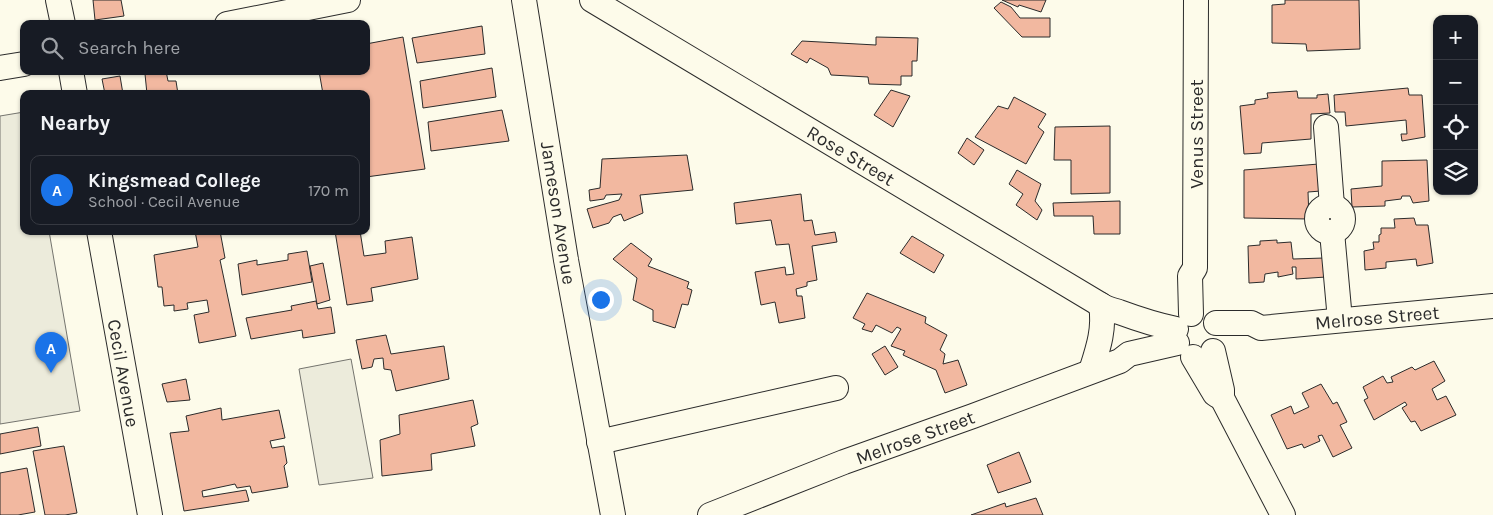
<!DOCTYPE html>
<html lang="en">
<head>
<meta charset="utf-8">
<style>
	body { margin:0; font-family:Karla,sans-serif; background:#242831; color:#f1f3f6 }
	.controls { position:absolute; right:15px; top:15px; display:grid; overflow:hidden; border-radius:10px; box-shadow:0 1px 4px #0004 }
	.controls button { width:45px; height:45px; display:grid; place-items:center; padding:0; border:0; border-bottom:1px solid #363941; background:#171b24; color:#f1f3f6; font:25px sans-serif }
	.you { position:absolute; left:600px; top:299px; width:18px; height:18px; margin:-12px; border:4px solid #fff; border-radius:50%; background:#1a73e8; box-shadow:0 0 0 8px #1a73e833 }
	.badge { display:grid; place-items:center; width:32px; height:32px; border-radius:50%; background:#1a73e8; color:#fff; font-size:16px; font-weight:700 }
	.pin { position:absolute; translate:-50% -41px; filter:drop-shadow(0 1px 2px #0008) }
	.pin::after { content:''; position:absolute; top:26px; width:18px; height:15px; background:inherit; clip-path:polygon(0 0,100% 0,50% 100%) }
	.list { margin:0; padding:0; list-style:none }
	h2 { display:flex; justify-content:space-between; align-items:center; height:65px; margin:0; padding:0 20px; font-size:21px }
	h2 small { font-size:16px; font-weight:400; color:#9ea1a6 }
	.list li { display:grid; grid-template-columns:32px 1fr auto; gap:15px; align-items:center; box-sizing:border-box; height:70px; margin:0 10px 10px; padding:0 10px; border:1px solid #363941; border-radius:10px }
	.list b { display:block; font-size:19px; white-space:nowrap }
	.list p { margin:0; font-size:16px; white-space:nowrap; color:#9ea1a6 }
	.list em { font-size:16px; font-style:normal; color:#9ea1a6 }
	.icon { flex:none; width:28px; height:28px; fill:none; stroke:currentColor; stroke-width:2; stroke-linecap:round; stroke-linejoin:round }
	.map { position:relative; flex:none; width:1493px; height:515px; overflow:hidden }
	.search { position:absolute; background:#171b24; box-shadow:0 1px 4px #0004; left:20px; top:20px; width:350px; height:55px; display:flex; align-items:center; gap:12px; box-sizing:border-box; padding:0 18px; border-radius:10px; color:#9ea1a6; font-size:19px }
	.panel { position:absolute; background:#171b24; box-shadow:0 1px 4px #0004; left:20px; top:90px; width:350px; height:145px; border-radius:10px }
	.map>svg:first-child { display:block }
	.green { fill:#ecebdb; stroke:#74746e }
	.building { fill:#f2b8a0; stroke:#2b2b2b }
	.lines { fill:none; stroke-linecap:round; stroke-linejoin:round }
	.minor-casing { stroke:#2b2b2b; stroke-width:26 }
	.minor { stroke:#fdfbea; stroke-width:24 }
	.labels { text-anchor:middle; stroke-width:4; stroke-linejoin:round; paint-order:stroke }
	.street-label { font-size:19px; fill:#2b2b2b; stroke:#fdfbea }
</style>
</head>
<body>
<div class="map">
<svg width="1493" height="515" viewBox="0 0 1493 515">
	<rect width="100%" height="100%" fill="#fdfbea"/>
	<g class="green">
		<polygon points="24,112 24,231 49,231 80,411 0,424 0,116"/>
		<polygon points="351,359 373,478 319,485 299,369"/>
	</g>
	<g class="building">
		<polygon points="93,0 121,0 124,16 95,20"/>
		<polygon points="1002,0 1046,0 1041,12 1019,5 1018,7"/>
		<polygon points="1285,0 1359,0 1360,49 1307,51 1306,44 1272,43 1272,5 1285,4"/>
		<polygon points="1001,2 1011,7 1020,18 1050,18 1050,37 1022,37 994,8"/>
		<polygon points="482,26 485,54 417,63 412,38"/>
		<polygon points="403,37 425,169 366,177 366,94 323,94 319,71 366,71 366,44"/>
		<polygon points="876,37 918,38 917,61 912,61 912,76 901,76 901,85 869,84 868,77 831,75 828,68 810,58 807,63 791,54 802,41 876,45"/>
		<polygon points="492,68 496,97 423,108 420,81"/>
		<polygon points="166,71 168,81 176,81 178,94 147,94 145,74"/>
		<polygon points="120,76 123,94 105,94 102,79"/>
		<polygon points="1408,88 1409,95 1422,95 1425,137 1402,141 1401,134 1407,134 1406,120 1346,126 1345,112 1335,112 1334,95"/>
		<polygon points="891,90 910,96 893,127 874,115"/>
		<polygon points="1297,91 1298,98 1317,98 1317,95 1328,94 1330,113 1311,114 1311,139 1262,143 1261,153 1244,154 1240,106 1255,104 1255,100 1268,98 1267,93"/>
		<polygon points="1014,97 1046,114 1038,127 1044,132 1026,164 975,137 998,106 1008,109"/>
		<polygon points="502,110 509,141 431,151 428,122"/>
		<polygon points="1110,126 1110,193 1071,194 1071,160 1054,160 1055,127"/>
		<polygon points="967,138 984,150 974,165 958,153"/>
		<polygon points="687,155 693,190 640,195 643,213 624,221 621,214 613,217 609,223 593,228 587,209 619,200 622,194 606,195 604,199 590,201 589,190 600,188 602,159"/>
		<polygon points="1427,160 1429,201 1413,203 1410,196 1402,196 1401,199 1385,201 1385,206 1352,207 1351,189 1382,186 1382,161"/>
		<polygon points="1319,164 1321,191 1308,192 1309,219 1244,218 1244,170"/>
		<polygon points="1017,170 1041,184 1035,201 1042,210 1037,220 1016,205 1023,194 1009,184"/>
		<polygon points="801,194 804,221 812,220 815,235 835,232 837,242 812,246 817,280 807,282 807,286 796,289 797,296 802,296 805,318 779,323 775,302 761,305 755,272 785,267 786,275 794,274 789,244 776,245 771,220 736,224 734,203"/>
		<polygon points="1120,201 1120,234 1094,234 1093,216 1054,216 1053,203"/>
		<polygon points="1414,218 1416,225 1428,225 1433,263 1417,266 1416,259 1386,262 1386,268 1365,270 1364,251 1374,249 1373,242 1379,242 1379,235 1381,234 1381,228 1395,228 1394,219"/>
		<polygon points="195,231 220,231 225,258 220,260 236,336 199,343 194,315 209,312 207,300 187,303 188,309 174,311 174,305 164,306 162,287 158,287 154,255 198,247"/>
		<polygon points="335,231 360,231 364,256 386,253 385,241 412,237 418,279 371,288 373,301 347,305"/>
		<polygon points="912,236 944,255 934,273 900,253"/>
		<polygon points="1277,240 1277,243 1291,242 1293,259 1324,258 1326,277 1296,279 1296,267 1292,267 1293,274 1278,277 1278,272 1265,274 1264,282 1249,283 1248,246 1260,245 1260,241"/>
		<polygon points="631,243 652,259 648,266 689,282 687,288 692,290 688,305 682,304 675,328 653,321 653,310 633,300 637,278 613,259"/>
		<polygon points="307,251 312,282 242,295 238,264 257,260 257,265 288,260 288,254"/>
		<polygon points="323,263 330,300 317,304 310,266"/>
		<polygon points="867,293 926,317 925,323 947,335 940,350 945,354 943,364 958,360 967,385 945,393 936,370 903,355 905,351 891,346 901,329 897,327 892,333 876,325 872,332 862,329 865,324 853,318"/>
		<polygon points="316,301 318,309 331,307 335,333 303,338 302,330 251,339 246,318 292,310 291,306"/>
		<polygon points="386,335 391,354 444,346 449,379 396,391 391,370 384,369 383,358 374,359 372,367 362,369 356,340"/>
		<polygon points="885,346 898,367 885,375 872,354"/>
		<polygon points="1434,361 1445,381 1432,389 1437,400 1446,396 1456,415 1421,431 1415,421 1411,422 1402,408 1407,405 1405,402 1374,420 1364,400 1368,398 1363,387 1383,376 1387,383 1393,382 1391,377 1412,367 1415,370"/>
		<polygon points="186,379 190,400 167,402 162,384"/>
		<polygon points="1321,384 1333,404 1337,402 1347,422 1340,425 1352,448 1333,457 1322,435 1318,436 1320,441 1304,448 1302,444 1287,449 1271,415 1291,406 1294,414 1309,407 1302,393"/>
		<polygon points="473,400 478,424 471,427 475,446 431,454 432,470 382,476 380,440 400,434 399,415"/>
		<polygon points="221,408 222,420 279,410 285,438 270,441 272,448 284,446 287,463 284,466 288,487 252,493 250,486 237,488 235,484 202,491 203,497 246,490 249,501 184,511 170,433 189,431 186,416"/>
		<polygon points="38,427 41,446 0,454 0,434"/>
		<polygon points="64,446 77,513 65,515 45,515 33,451"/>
		<polygon points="1019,452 1031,482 998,493 987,465"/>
		<polygon points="27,468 35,512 18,515 0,515 0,473"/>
		<polygon points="1036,498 1043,515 971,515 1005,503 1006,507"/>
	</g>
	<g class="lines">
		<defs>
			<g id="minor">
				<polyline points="58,0 63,24"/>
				<polyline points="524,0 566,260 613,515"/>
				<path d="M592 0 1101 305C1107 309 1113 310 1119 312 1138 319 1156 325 1176 329"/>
				<polyline points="227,24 348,0"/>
				<polyline points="0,68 24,64"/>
				<polyline points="71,71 75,94"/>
				<polyline points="1326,127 1332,206"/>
				<circle cx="1330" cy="219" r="13"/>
				<polyline points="99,231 150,515"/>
				<polyline points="1332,232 1340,320"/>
				<polyline points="1191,314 1190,276 1195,268 1196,0"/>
				<polyline points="1216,323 1251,323 1261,328 1493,306"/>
				<polyline points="1213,351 1222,390 1222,398 1283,515"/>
				<polyline points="1193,357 1215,394 1218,396"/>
				<path d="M1091 371C1098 349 1105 329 1101 305"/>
				<polyline points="599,442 836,388"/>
				<polyline points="710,515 844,462 973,416 1120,361 1129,354 1177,343"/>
			</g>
		</defs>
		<use href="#minor" class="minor-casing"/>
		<use href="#minor" class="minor"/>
	</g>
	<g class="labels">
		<g class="street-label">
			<text transform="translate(1196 134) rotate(-90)" y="7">Venus Street</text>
			<text transform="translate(851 155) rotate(31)" y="7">Rose Street</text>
			<text transform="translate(559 213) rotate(81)" y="7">Jameson Avenue</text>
			<text transform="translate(1377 317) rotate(-5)" y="7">Melrose Street</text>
			<text transform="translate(124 373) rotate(80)" y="7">Cecil Avenue</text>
			<text transform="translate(915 437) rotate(-20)" y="7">Melrose Street</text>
		</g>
	</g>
</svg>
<div class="controls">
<button>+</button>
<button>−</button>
<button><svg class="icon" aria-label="locate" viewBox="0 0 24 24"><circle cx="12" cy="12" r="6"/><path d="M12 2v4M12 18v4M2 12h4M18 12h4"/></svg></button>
<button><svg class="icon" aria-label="layers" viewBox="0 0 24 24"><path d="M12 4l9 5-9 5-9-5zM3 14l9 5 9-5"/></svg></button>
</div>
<div class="you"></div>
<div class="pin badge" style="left:51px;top:373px">A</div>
<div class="search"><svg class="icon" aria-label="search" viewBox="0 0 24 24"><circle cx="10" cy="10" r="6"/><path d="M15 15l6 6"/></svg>Search here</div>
<section class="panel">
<h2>Nearby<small></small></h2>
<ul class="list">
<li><span class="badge">A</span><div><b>Kingsmead College</b><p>School · Cecil Avenue</p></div><em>170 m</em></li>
</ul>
</section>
</div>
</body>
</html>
